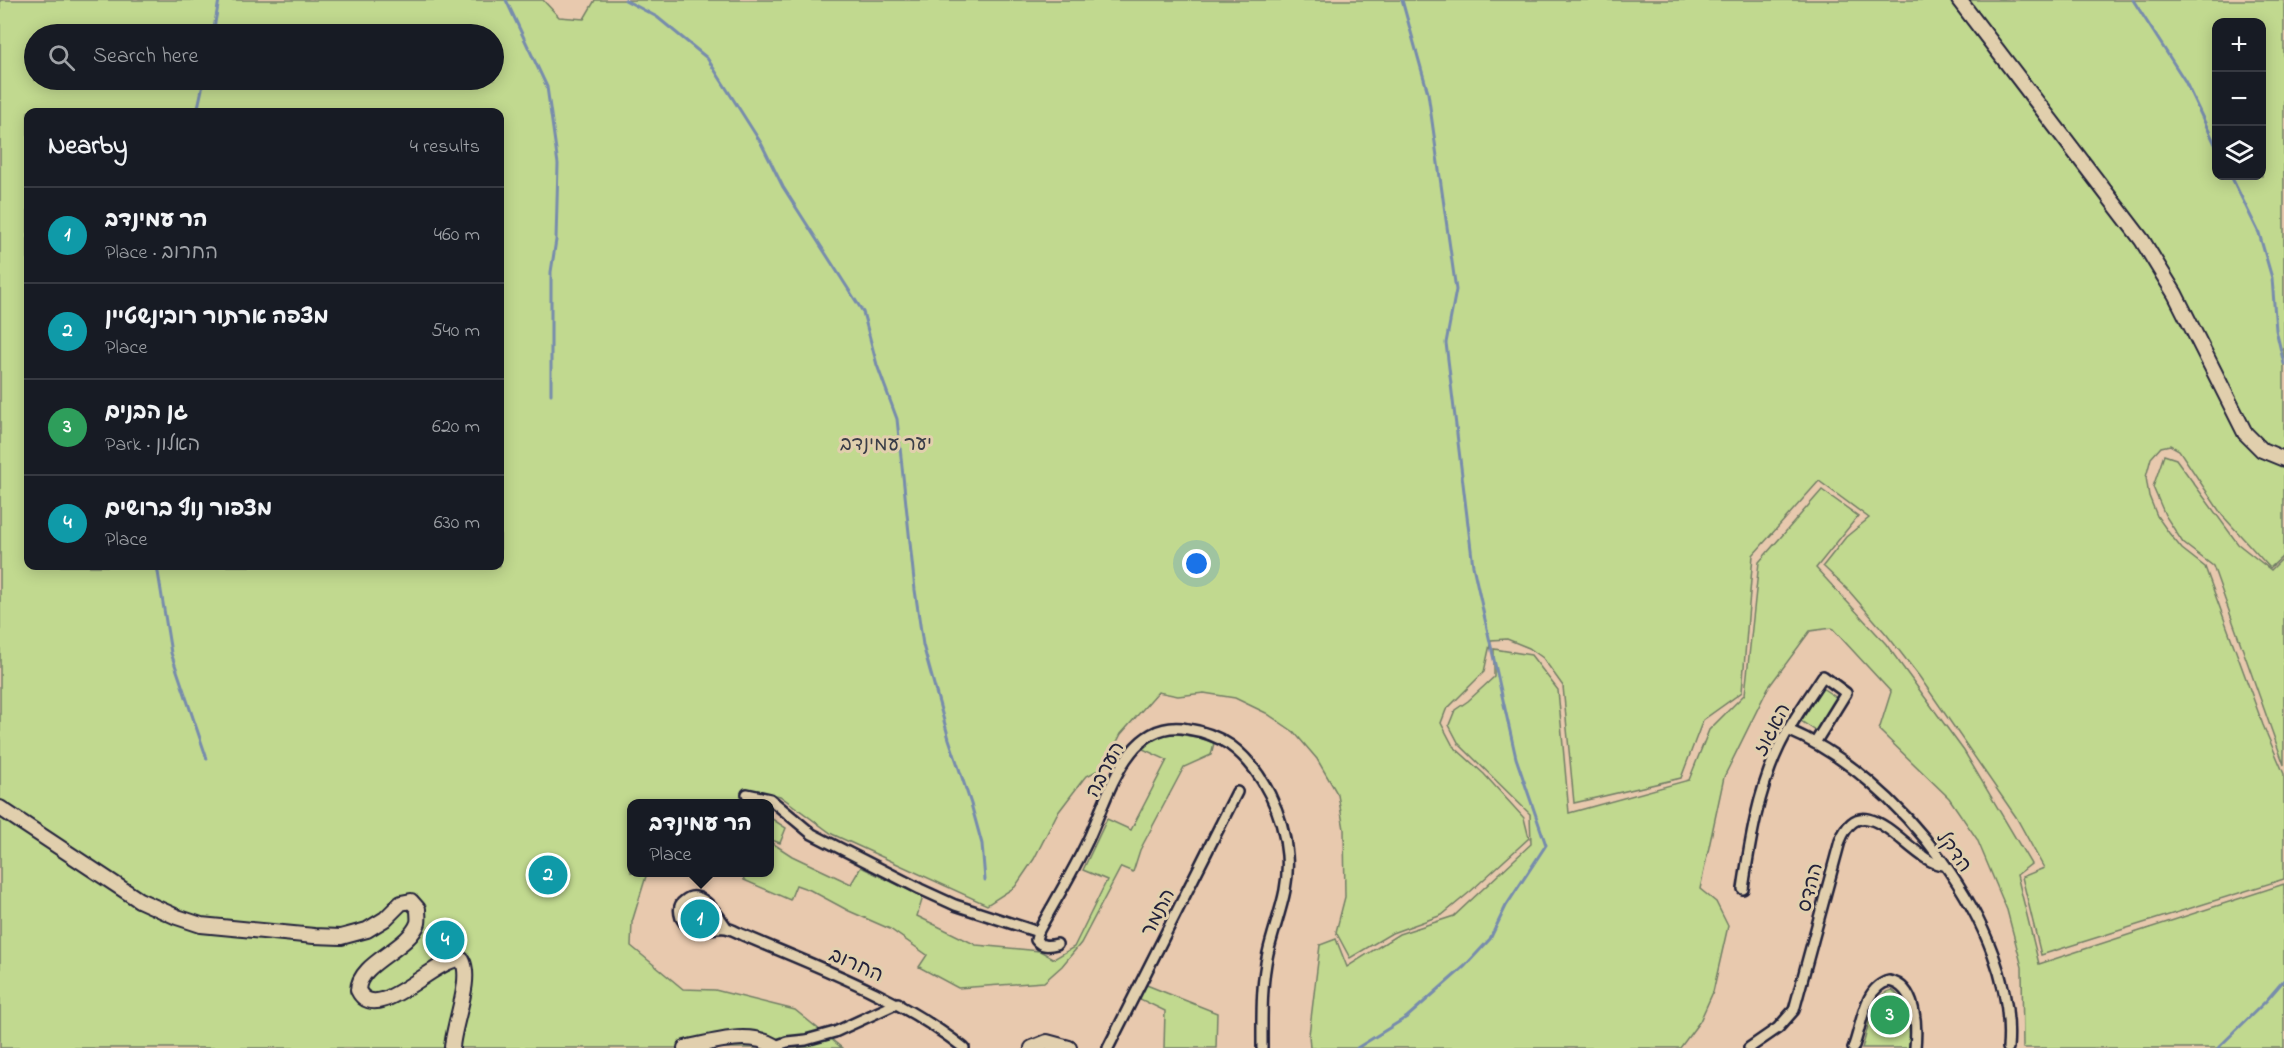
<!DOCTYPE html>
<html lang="en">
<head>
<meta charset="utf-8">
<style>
	body { margin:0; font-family:"Indie Flower","Playpen Sans Hebrew",sans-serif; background:#242831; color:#f1f3f6 }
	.controls { position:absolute; right:18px; top:18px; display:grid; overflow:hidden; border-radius:12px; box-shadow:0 3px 15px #0003 }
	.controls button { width:54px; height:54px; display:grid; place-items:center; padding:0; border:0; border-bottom:2px solid #363941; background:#171b24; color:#f1f3f6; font:30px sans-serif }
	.you { position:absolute; left:1197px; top:564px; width:21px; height:21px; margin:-15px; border:4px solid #fff; border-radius:50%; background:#1a73e8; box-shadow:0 0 0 9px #1a73e833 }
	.badge { display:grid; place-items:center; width:39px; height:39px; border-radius:50%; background:#d1495b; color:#fff; font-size:20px; font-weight:700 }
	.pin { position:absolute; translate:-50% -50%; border:3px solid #fff; box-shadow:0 2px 6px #0006 }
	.popup { position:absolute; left:627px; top:799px; width:147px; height:78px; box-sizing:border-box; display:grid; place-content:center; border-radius:12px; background:#171b24; filter:drop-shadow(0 2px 4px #0005); font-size:20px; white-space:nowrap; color:#9ea1a6 }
	.popup b { font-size:22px; color:#f1f3f6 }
	.popup::after { content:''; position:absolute; left:50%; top:100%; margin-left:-12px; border:12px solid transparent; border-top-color:#171b24 }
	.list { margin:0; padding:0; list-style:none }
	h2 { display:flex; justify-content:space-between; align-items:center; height:78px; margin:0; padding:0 24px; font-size:26px }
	h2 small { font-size:20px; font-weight:400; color:#9ea1a6 }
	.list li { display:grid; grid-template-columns:39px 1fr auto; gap:18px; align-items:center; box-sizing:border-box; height:96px; padding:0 24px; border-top:2px solid #363941 }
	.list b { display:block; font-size:22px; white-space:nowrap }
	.list p { margin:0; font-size:20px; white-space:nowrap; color:#9ea1a6 }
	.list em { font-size:20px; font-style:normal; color:#9ea1a6 }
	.icon { flex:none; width:33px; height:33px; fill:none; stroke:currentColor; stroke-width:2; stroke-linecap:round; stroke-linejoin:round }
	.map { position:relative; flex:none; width:2284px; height:1048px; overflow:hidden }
	.search { position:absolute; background:#171b24; box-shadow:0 3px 15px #0003; left:24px; top:24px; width:480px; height:66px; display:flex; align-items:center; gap:15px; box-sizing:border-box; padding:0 21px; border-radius:33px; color:#9ea1a6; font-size:22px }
	.panel { position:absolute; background:#171b24; box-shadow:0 3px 15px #0003; left:24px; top:108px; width:480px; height:462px; border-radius:12px }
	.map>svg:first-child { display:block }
	.green { fill:#c1d98f; stroke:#727e65; stroke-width:1.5; fill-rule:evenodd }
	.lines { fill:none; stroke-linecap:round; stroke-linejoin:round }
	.stream { stroke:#778cac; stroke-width:3 }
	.street-casing { stroke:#22223b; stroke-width:14 }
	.secondary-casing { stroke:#22223b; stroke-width:18 }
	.street { stroke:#e1cfad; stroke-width:9 }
	.secondary { stroke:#e1cfad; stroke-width:14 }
	.labels { text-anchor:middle; stroke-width:6; stroke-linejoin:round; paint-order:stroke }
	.park-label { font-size:20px; fill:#3a3d48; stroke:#e1cfad }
	.street-label { font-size:20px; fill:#22223b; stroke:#e1cfad }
</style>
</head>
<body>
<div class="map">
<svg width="2284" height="1048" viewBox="0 0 2284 1048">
	<rect width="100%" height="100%" fill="#e8c9ae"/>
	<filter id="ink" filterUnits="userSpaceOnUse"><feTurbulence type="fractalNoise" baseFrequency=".0167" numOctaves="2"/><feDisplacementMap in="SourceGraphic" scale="12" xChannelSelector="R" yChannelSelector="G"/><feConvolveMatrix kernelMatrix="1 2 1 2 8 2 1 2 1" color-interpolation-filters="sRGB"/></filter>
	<g filter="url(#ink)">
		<g class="green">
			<path d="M0 0H543L559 17 584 19 595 0H2284V555L2270 568 2222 515 2179 450 2170 445 2161 447 2151 458 2146 477 2149 496 2157 516 2169 533 2182 549 2205 567 2263 725 2284 774V879L2041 955 2022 877 2044 868 2016 817 1919 676 1887 635 1849 591 1823 566 1846 537 1869 518 1819 481 1753 555 1742 692 1703 720 1681 778 1574 803 1563 686 1543 658 1529 648 1507 639 1491 640 1484 672 1446 710 1441 723 1453 746 1484 774 1524 818 1529 838 1471 891 1442 915 1392 933 1350 958 1336 932 1345 897 1344 829 1338 795 1317 759 1294 732 1266 713 1235 698 1204 693 1178 696 1158 692 1121 734 1104 767 1085 777 1057 814 1034 859 1015 887 987 905 832 834 780 796 767 793 753 794 751 802 753 804H631V872L647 873 632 922 631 946 683 989 715 990 795 1010 842 1048H0ZM2216 22H2262V176H2216ZM34 34H494V80H34ZM28 112H500V566H28Z"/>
			<polygon points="2164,455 2176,459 2238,544 2271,570 2284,557 2284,765 2213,566 2183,543 2165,515 2153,487"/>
			<polygon points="1822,490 1858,516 1816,568 1886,644 1964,751 2031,864 2017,875 2039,964 2284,884 2284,1048 2023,1048 2022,967 2007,910 1977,839 1949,798 1879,730 1891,692 1832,628 1810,631 1768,688 1724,777 1700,889 1716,902 1728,926 1713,992 1700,1021 1680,1048 1310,1048 1309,1035 1320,945 1336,939 1347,967 1399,934 1454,916 1531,844 1530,814 1459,744 1449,725 1455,710 1468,701 1494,677 1494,649 1531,655 1558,690 1569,813 1689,780 1709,730 1745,694 1759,562"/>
			<polygon points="1822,688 1837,698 1816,731 1801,721"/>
			<polygon points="1171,733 1197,737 1214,743 1211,755 1184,767 1140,850 1133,872 1121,867 1081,943 1062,966 1044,982 958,988 919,967 927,955 890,929 849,911 810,890 796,885 790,900 744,880 743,873 769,872 769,841 792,856 851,884 861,867 923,897 917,916 976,945 1040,951 1054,959 1074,947 1107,880 1083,870 1107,819 1131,830 1167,760 1143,749 1153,739"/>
			<polygon points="769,817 786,828 780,843 769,839"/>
			<polygon points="1144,984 1217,1013 1216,1048 1164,1048 1165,1011 1138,998"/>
			<path d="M1892 990C1910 1002 1911 1029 1909 1048H1862C1869 1029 1870 995 1892 990Z"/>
		</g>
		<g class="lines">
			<g class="stream">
				<polyline points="506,0 547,87 558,164 556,240 551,272 551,394"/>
				<polyline points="625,0 657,17 707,58 761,143 783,187 863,312 877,365 897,419 915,590 923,645 949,739 971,804 982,844 985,880"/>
				<polyline points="2133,0 2185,81 2216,146"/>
				<polyline points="213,34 219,0"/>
				<polyline points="197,112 204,80"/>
				<polyline points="2231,176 2259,233 2272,278 2276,330 2284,364"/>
				<polyline points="157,566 171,653 207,759"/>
				<polyline points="1357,1048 1407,1017 1465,966 1490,939 1506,906 1546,845 1516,758 1473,566 1446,343 1456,290 1428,93 1402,0"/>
				<polyline points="2218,1048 2266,1001 2284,980"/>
			</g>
			<defs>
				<g id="street">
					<path d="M1788 730C1895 774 2018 928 2008 1048"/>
					<polyline points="747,794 770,799 812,834 920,889 955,905 1038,932"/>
					<path d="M1743 889C1750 841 1758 791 1779 747 1791 722 1808 699 1823 676L1846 693 1815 743"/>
					<path d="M727 928C719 917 701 886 684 901 678 905 679 912 681 918 692 938 709 926 726 928 732 929 738 933 743 935 820 968 898 996 964 1048"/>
					<path d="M1057 944C1049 946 1041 947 1036 940L1038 932C1055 901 1073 872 1088 840 1108 798 1127 717 1188 729 1202 731 1218 737 1230 745 1263 769 1284 816 1287 855 1290 892 1276 918 1268 953 1261 984 1262 1017 1262 1048"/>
					<polyline points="775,1046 787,1042 806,1040 835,1032 898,1003"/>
					<polyline points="1108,1048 1237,792"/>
					<path d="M1749 1048 1778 1028 1794 1010 1840 841C1865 779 1912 865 1944 865"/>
					<path d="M1853 1048C1862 1027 1863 987 1889 981 1917 986 1917 1027 1915 1048"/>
				</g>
				<g id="secondary">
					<polyline points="1959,0 2142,240 2175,294 2245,433 2262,450 2284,459"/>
					<path d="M0 808 139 900 177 917 201 925 314 936 341 937 367 930 385 919 401 903 411 901 418 909C418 914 419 919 418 923 408 950 359 962 358 990 377 1029 438 953 462 960 473 979 453 1025 452 1048"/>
					<path d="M685 1048C713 1042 752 1029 777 1048"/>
					<polyline points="1032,1048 1047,1042 1069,1048"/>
				</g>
			</defs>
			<use href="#street" class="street-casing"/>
			<use href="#secondary" class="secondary-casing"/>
			<use href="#street" class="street"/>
			<use href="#secondary" class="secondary"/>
		</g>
	</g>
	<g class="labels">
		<g class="park-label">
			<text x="886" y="450">יער עמינדב</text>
		</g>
		<g class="street-label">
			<text transform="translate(1771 729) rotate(-62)" y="7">האגוז</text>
			<text transform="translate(1104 769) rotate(-62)" y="7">הערבה</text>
			<text transform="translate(1955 851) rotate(54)" y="7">הדקל</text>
			<text transform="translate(1809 887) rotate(-75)" y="7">ההדס</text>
			<text transform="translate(1157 912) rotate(-63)" y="7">התמר</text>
			<text transform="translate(857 964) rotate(24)" y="7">החרוב</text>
		</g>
	</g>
</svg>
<div class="controls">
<button>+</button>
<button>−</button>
<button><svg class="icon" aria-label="layers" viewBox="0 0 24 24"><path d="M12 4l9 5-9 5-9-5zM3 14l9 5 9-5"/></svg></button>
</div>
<div class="you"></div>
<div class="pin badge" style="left:700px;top:919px;background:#0f9aa8">1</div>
<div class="popup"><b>הר עמינדב</b>Place</div>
<div class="pin badge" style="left:548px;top:875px;background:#0f9aa8">2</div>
<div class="pin badge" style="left:1890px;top:1015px;background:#2e9e5b">3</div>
<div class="pin badge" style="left:445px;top:940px;background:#0f9aa8">4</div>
<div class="search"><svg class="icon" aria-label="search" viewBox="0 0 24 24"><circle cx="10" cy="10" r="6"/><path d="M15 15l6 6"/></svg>Search here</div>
<section class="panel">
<h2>Nearby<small>4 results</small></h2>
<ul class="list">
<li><span class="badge" style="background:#0f9aa8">1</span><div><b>הר עמינדב</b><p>Place · החרוב</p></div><em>460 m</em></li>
<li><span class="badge" style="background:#0f9aa8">2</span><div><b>מצפה ארתור רובינשטיין</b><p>Place</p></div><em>540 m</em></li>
<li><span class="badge" style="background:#2e9e5b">3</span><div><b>גן הבנים</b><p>Park · האלון</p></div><em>620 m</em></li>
<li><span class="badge" style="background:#0f9aa8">4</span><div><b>מצפור נוף ברושים</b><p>Place</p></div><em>630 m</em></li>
</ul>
</section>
</div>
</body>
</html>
